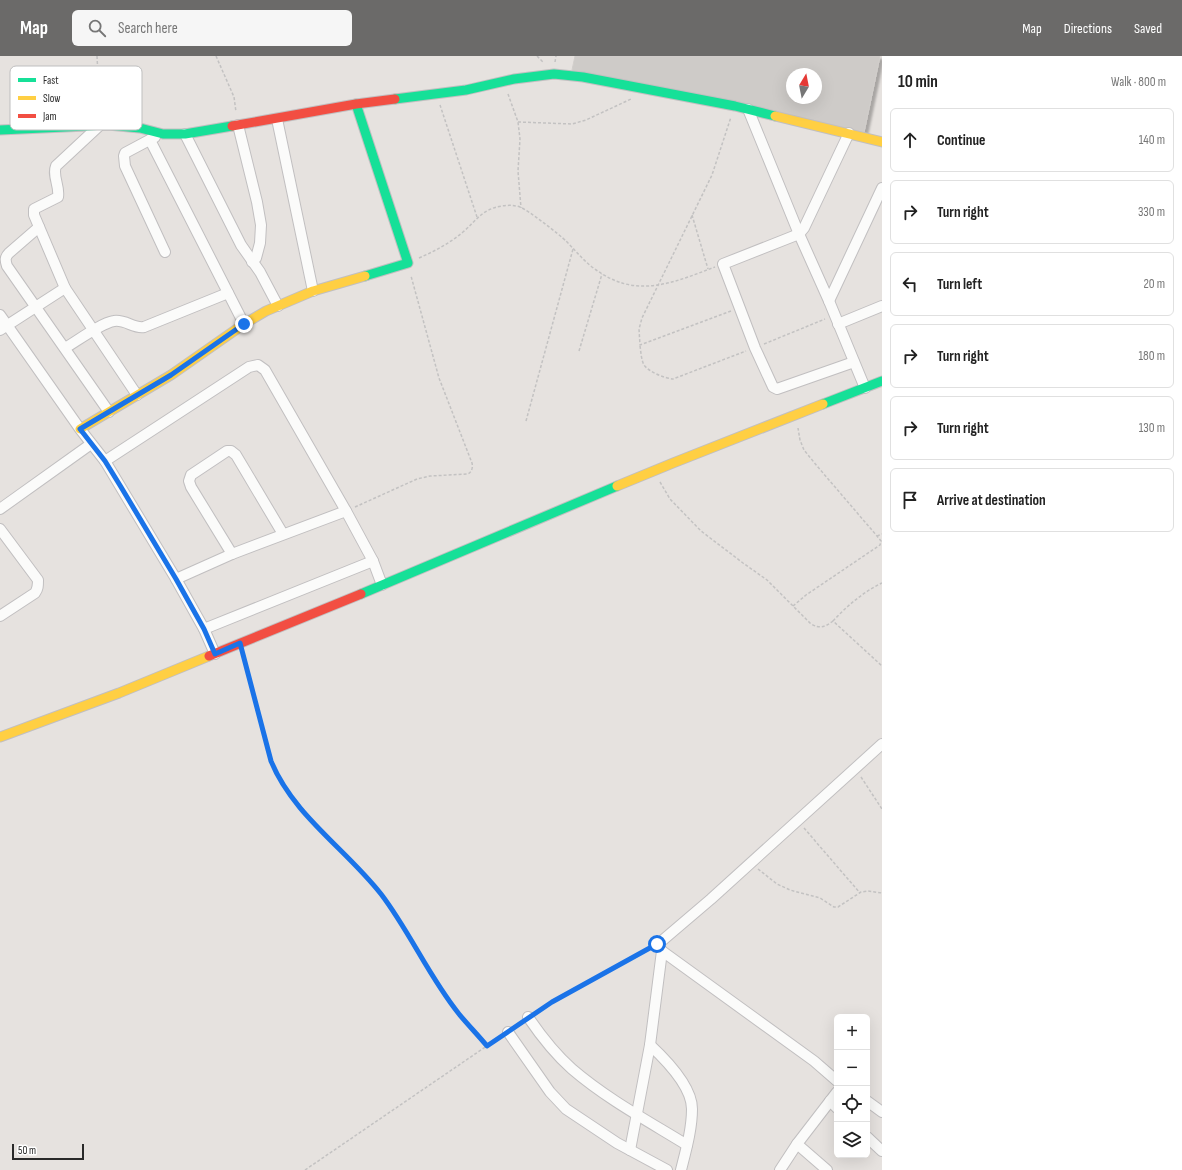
<!DOCTYPE html>
<html lang="en">
<head>
<meta charset="utf-8">
<style>
	body { margin:0; font-family:"Sofia Sans Condensed",sans-serif; background:#f6f6f6; color:#222 }
	.controls { position:absolute; right:12px; bottom:12px; display:grid; overflow:hidden; border-radius:6px; box-shadow:0 4px 16px #0002 }
	.controls button { width:36px; height:36px; display:grid; place-items:center; padding:0; border:0; border-bottom:1px solid #e0e0e0; background:#fff; color:#222; font:20px sans-serif }
	.compass { position:absolute; left:786px; top:12px; width:36px; height:36px; border-radius:50%; background:#fff; box-shadow:0 4px 16px #0002; rotate:10deg }
	.scale { position:absolute; left:12px; bottom:10px; width:72px; box-sizing:border-box; padding-left:4px; border:2px solid #292929; border-top:0; font-size:11px; line-height:14px; white-space:nowrap; color:#292929; -webkit-text-stroke:3px #fff; paint-order:stroke }
	.stop { position:absolute; width:12px; height:12px; margin:-9px; border:3px solid #1a73e8; border-radius:50%; background:#fff }
	.stop.end { background:#1a73e8; border-color:#fff; box-shadow:0 1px 4px #0008 }
	.list { margin:0; padding:0; list-style:none }
	h2 { display:flex; justify-content:space-between; align-items:center; height:52px; margin:0; padding:0 16px; font-size:17px }
	h2 small { font-size:13px; font-weight:400; color:#767676 }
	.list li { display:grid; grid-template-columns:26px 1fr auto; gap:12px; align-items:center; box-sizing:border-box; height:64px; margin:0 8px 8px; padding:0 8px; border:1px solid #e0e0e0; border-radius:6px }
	.list b { display:block; font-size:15px; white-space:nowrap }
	.list em { font-size:13px; font-style:normal; color:#767676 }
	.icon { flex:none; width:22px; height:22px; fill:none; stroke:currentColor; stroke-width:2; stroke-linecap:round; stroke-linejoin:round }
	.map { position:relative; flex:none; width:882px; height:1114px; overflow:hidden }
	header { display:flex; align-items:center; gap:24px; box-sizing:border-box; height:56px; padding:0 20px; background:#6b6a69; color:#fff }
	header strong { font-size:19px }
	nav { display:flex; gap:22px; margin-inline-start:auto; font-size:14px }
	.search { width:280px; height:36px; background:#f6f6f6; display:flex; align-items:center; gap:10px; box-sizing:border-box; padding:0 14px; border-radius:6px; color:#767676; font-size:15px }
	main { display:flex }
	aside { flex:1; background:#fff }
	.map>svg:first-child { display:block }
	.building { fill:#cecbc8; stroke:#d1cecb; fill-rule:evenodd; filter:url(#shadow) }
	.lines { fill:none; stroke-linecap:round; stroke-linejoin:round }
	.street-casing { stroke:#c1bfc0; stroke-width:12 }
	.fast-casing { stroke:#c1bfc0; stroke-width:11 }
	.slow-casing { stroke:#c1bfc0; stroke-width:11 }
	.jam-casing { stroke:#c1bfc0; stroke-width:11 }
	.path { stroke:#c3c2c2; stroke-width:1.5; stroke-dasharray:3 2; stroke-linecap:butt }
	.street { stroke:#fbfbfa; stroke-width:10 }
	.fast { stroke:#16e098; stroke-width:9 }
	.slow { stroke:#ffcf43; stroke-width:9 }
	.jam { stroke:#f24e42; stroke-width:9 }
	.route { stroke:#1a73e8; stroke-width:5 }
	.key { fill:#fff; stroke:#bfbfbf; stroke-width:1 }
	.key-label { font-size:11px; fill:#292929 }
</style>
</head>
<body>
<header>
<strong>Map</strong>
<div class="search"><svg class="icon" aria-label="search" viewBox="0 0 24 24"><circle cx="10" cy="10" r="6"/><path d="M15 15l6 6"/></svg>Search here</div>
<nav><a>Map</a><a>Directions</a><a>Saved</a></nav>
</header>
<main>
<div class="map">
<svg width="882" height="1114" viewBox="0 0 882 1114">
	<defs>
		<filter id="shadow"><feDropShadow dx="3.5" dy="3.5" stdDeviation="1" flood-color="#0004"/></filter>
	</defs>
	<rect width="100%" height="100%" fill="#e6e2df"/>
	<path class="building" d="M575 0H880L864 76 572 14ZM792 18H816V42H792Z"/>
	<g class="lines">
		<defs>
			<g id="street">
				<polyline points="748,53 799,178 829,245 865,332"/>
				<polyline points="277,63 313,235"/>
				<path d="M100 69 56 110C52 120 60 130 58 141L34 153V159L65 232 137 339"/>
				<polyline points="238,69 257,146 261,169 260,187 256,202 252,206"/>
				<polyline points="849,77 804,172 799,178 723,208 755,292 773,331 777,333 854,306"/>
				<polyline points="185,78 241,189 260,216 278,250"/>
				<polyline points="155,81 125,97 124,100 125,110 165,196"/>
				<polyline points="150,84 244,268"/>
				<path d="M39 171 9 197C5 201 5 204 7 210L109 356"/>
				<polyline points="829,245 882,132"/>
				<polyline points="0,259 80,373 105,405 176,523 204,573 215,598"/>
				<polyline points="838,268 882,250"/>
				<polyline points="0,274 65,232"/>
				<path d="M65 292C77 285 101 267 114 265 125 263 134 273 144 271L228 237"/>
				<polyline points="105,405 249,311 258,309 265,314 346,455 373,505 382,529"/>
				<polyline points="0,453 91,388"/>
				<path d="M0 473 38 524C38 530 38 533 35 537L0 560"/>
				<polyline points="232,498 191,431 189,425 191,419 227,395 231,395 236,399 283,478"/>
				<polyline points="176,523 232,498 346,455"/>
				<polyline points="204,573 373,505"/>
				<path d="M528 961C541 980 555 998 572 1013 607 1043 648 1065 687 1089"/>
				<polyline points="508,976 550,1036 566,1053 617,1087 667,1114"/>
				<path d="M650 989C665 1003 692 1030 692 1053 692 1073 686 1094 681 1114"/>
				<polyline points="837,1025 814,1005 662,895 657,889 711,843 882,688"/>
				<polyline points="830,1045 837,1052"/>
				<polyline points="867,1045 882,1056"/>
				<polyline points="867,1081 882,1095"/>
				<polyline points="797,1088 827,1114"/>
				<polyline points="630,1094 650,989 662,895"/>
				<polyline points="780,1114 797,1088 837,1036"/>
			</g>
			<g id="fast">
				<polyline points="395,43 466,34 514,23 554,18 583,21 735,50 775,60"/>
				<polyline points="356,48 408,207 365,220"/>
				<polyline points="0,74 108,69 140,72 163,78 185,78 232,70"/>
				<polyline points="823,348 882,325"/>
				<polyline points="361,538 617,430"/>
			</g>
			<g id="slow">
				<polyline points="775,60 882,86"/>
				<polyline points="80,373 171,319 244,268 266,255 313,235 365,220"/>
				<polyline points="617,430 673,407 823,348"/>
				<polyline points="0,681 119,637 209,600"/>
			</g>
			<g id="jam">
				<polyline points="232,70 356,48 395,43"/>
				<polyline points="209,600 361,538"/>
			</g>
		</defs>
		<use href="#street" class="street-casing"/>
		<use href="#fast" class="fast-casing"/>
		<use href="#slow" class="slow-casing"/>
		<use href="#jam" class="jam-casing"/>
		<g class="path">
			<polyline points="97,0 100,58"/>
			<polyline points="216,0 234,41 236,56"/>
			<polyline points="537,0 543,6"/>
			<polyline points="555,6 556,0"/>
			<polyline points="508,38 518,66 520,83 518,115 521,152"/>
			<polyline points="440,49 477,161"/>
			<polyline points="518,66 572,68 586,64 631,43"/>
			<polyline points="692,159 708,213"/>
			<path d="M419 202C435 195 450 187 463 176 477 164 482 153 502 150 508 149 514 149 520 151 528 154 560 179 566 185 575 194 582 203 592 211 604 220 615 226 630 229 659 234 688 221 715 211"/>
			<polyline points="731,255 640,289 639,273 642,262 712,119 731,61"/>
			<polyline points="764,288 825,263"/>
			<path d="M640 290C641 296 641 303 644 309 649 316 664 322 673 323L746 295"/>
			<polyline points="579,295 602,218"/>
			<polyline points="526,365 573,193"/>
			<path d="M660 426 670 443 701 475 743 507 767 524 811 568C820 573 825 571 833 565L882 610"/>
			<path d="M355 451 417 423 430 420 468 418C472 416 473 411 472 407L439 322 411 220"/>
			<polyline points="877,480 882,478"/>
			<polyline points="793,550 806,539 880,489 881,485 877,480 817,410 804,394 800,384 798,372"/>
			<path d="M833 565C847 550 863 536 882 527"/>
			<polyline points="244,600 271,705 277,720 311,763 352,805 382,839 458,958 487,990"/>
			<polyline points="861,721 882,753"/>
			<polyline points="804,772 860,837"/>
			<polyline points="758,813 777,828 790,834 820,842 834,851 838,851 861,836 868,835 882,837"/>
			<polyline points="536,956 648,893"/>
			<polyline points="305,1114 500,981"/>
		</g>
		<use href="#street" class="street"/>
		<use href="#fast" class="fast"/>
		<use href="#slow" class="slow"/>
		<use href="#jam" class="jam"/>
	</g>
	<g class="lines">
		<path class="route" d="M244 268 171 319 80 373 105 405 121 431 176 523 204 573 215 598 240 587 271 705C293 759 346 793 381 838 410 876 429 921 459 958 468 969 478 979 487 990L552 946 657 888"/>
	</g>
	<rect x="10" y="10" width="132" height="64" rx="6" class="key"/>
	<rect x="18" y="22" width="18" height="4" fill="#16e098"/>
	<rect x="18" y="40" width="18" height="4" fill="#ffcf43"/>
	<rect x="18" y="58" width="18" height="4" fill="#f24e42"/>
	<g class="key-label">
		<text x="43" y="28">Fast</text>
		<text x="43" y="46">Slow</text>
		<text x="43" y="64">Jam</text>
	</g>
</svg>
<div class="controls">
<button>+</button>
<button>−</button>
<button><svg class="icon" aria-label="locate" viewBox="0 0 24 24"><circle cx="12" cy="12" r="6"/><path d="M12 2v4M12 18v4M2 12h4M18 12h4"/></svg></button>
<button><svg class="icon" aria-label="layers" viewBox="0 0 24 24"><path d="M12 4l9 5-9 5-9-5zM3 14l9 5 9-5"/></svg></button>
</div>
<svg class="compass" viewBox="-18 -18 36 36"><path d="M0-13l5 13h-10z" fill="#e53935"/><path d="M0 13l5-13h-10z" fill="#767676"/></svg>
<div class="scale">50 m</div>
<div class="stop" style="left:657px;top:888px"></div>
<div class="stop end" style="left:244px;top:268px"></div>
</div>
<aside>
<h2>10 min<small>Walk · 800 m</small></h2>
<ul class="list">
<li><svg class="icon" aria-label="ahead" viewBox="0 0 24 24"><path d="M12 20V5M6 11l6-6 6 6"/></svg><div><b>Continue</b></div><em>140 m</em></li>
<li><svg class="icon" aria-label="right" viewBox="0 0 24 24"><path d="M7 20v-9h11M14 6l5 5-5 5"/></svg><div><b>Turn right</b></div><em>330 m</em></li>
<li><svg class="icon" aria-label="left" viewBox="0 0 24 24"><path d="M17 20v-9H6M10 6l-5 5 5 5"/></svg><div><b>Turn left</b></div><em>20 m</em></li>
<li><svg class="icon" aria-label="right" viewBox="0 0 24 24"><path d="M7 20v-9h11M14 6l5 5-5 5"/></svg><div><b>Turn right</b></div><em>180 m</em></li>
<li><svg class="icon" aria-label="right" viewBox="0 0 24 24"><path d="M7 20v-9h11M14 6l5 5-5 5"/></svg><div><b>Turn right</b></div><em>130 m</em></li>
<li><svg class="icon" aria-label="arrive" viewBox="0 0 24 24"><path d="M6 21V4h12l-3 4 3 4H6"/></svg><div><b>Arrive at destination</b></div></li>
</ul>
</aside>
</main>
</body>
</html>
